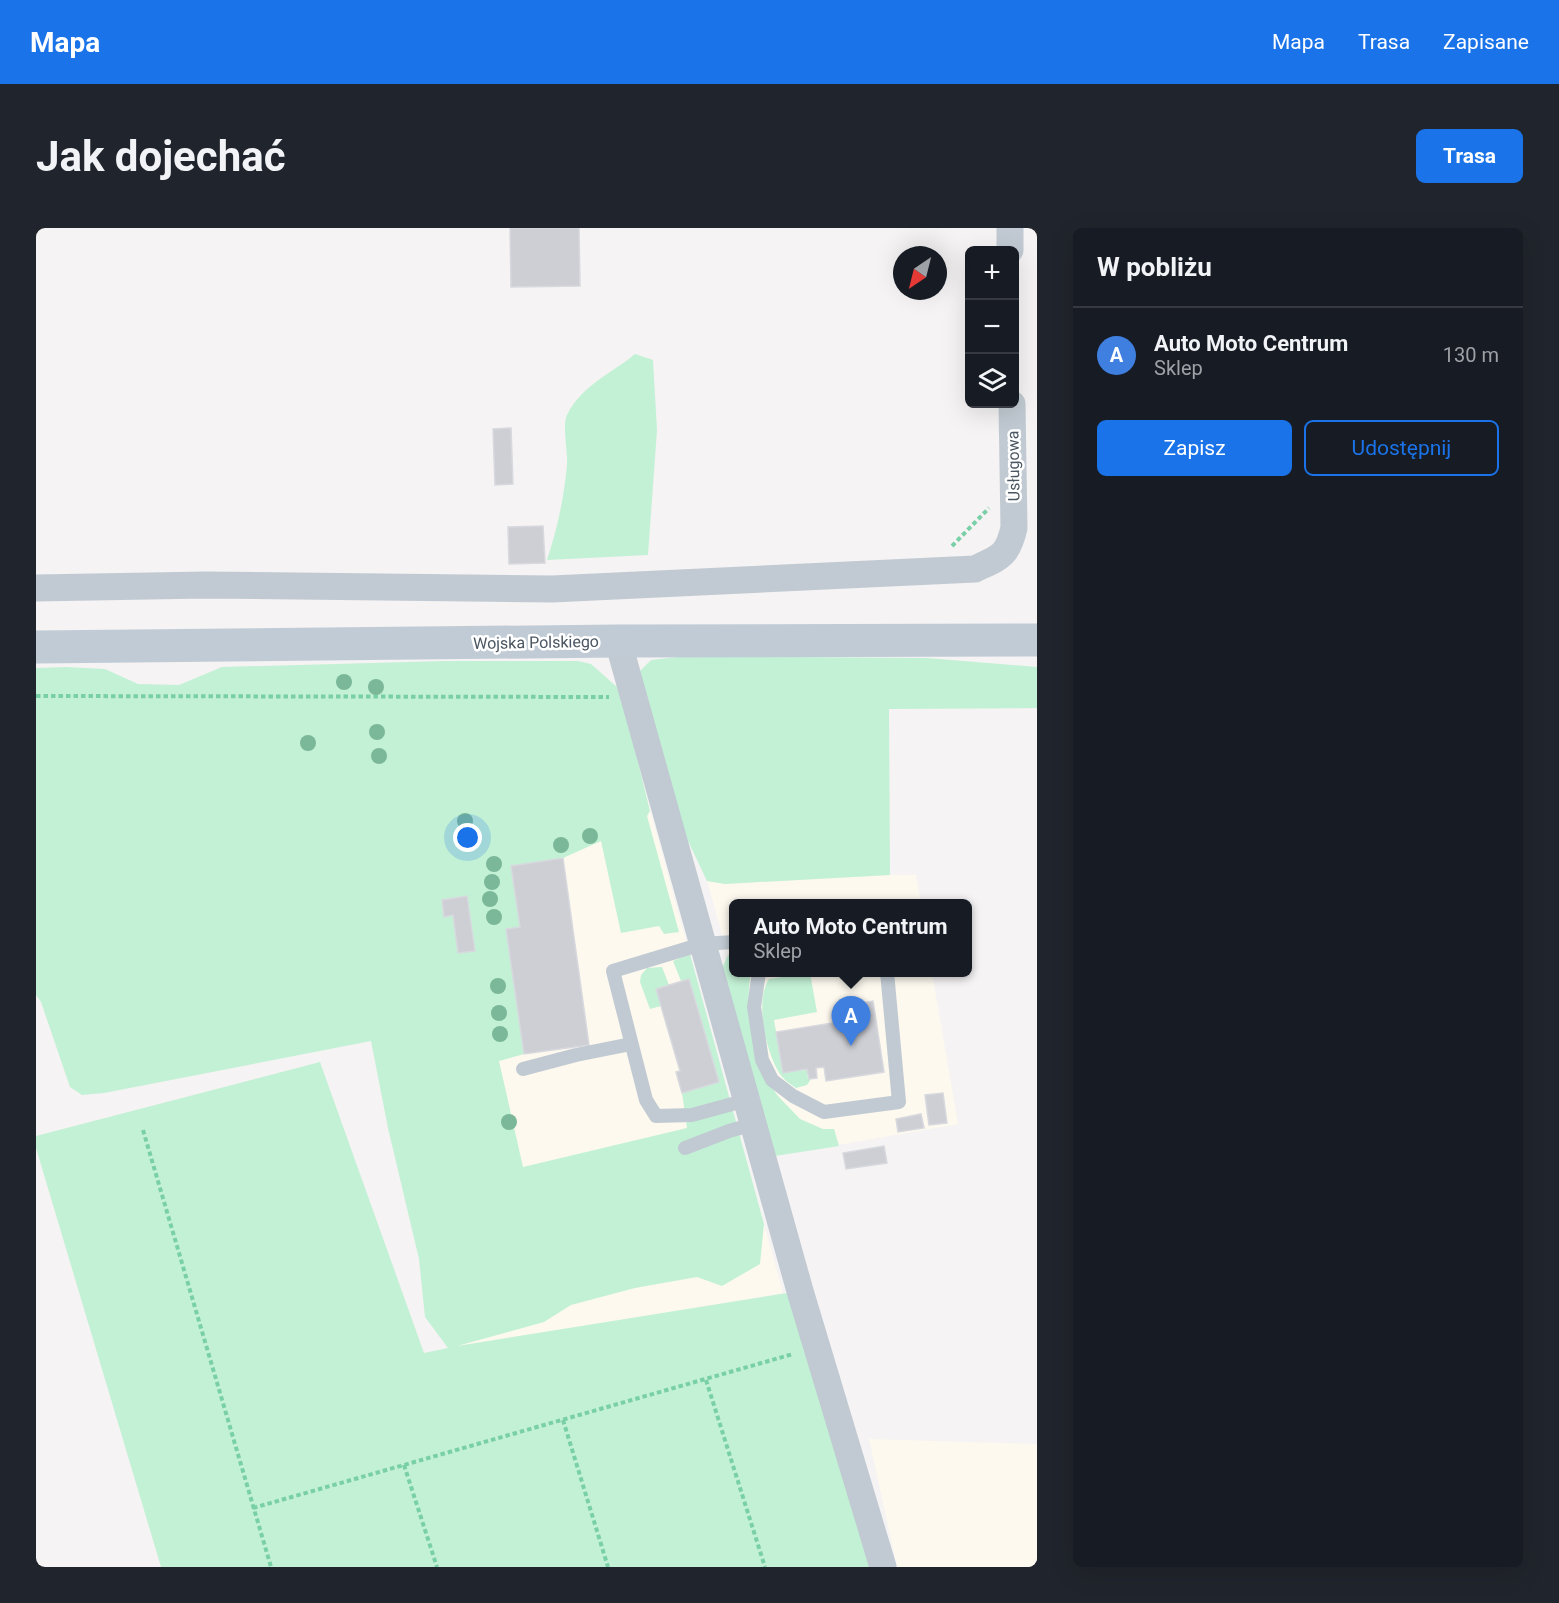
<!DOCTYPE html>
<html lang="pl">
<head>
<meta charset="utf-8">
<style>
	body { margin:0; font-family:Roboto,sans-serif; background:#20242c; color:#f1f3f6 }
	.controls { position:absolute; right:18px; top:18px; display:grid; overflow:hidden; border-radius:9px; box-shadow:0 6px 24px #0002 }
	.controls button { width:54px; height:54px; display:grid; place-items:center; padding:0; border:0; border-bottom:2px solid #363941; background:#171b24; color:#f1f3f6; font:30px sans-serif }
	.compass { position:absolute; left:857px; top:18px; width:54px; height:54px; border-radius:50%; background:#171b24; box-shadow:0 6px 24px #0002; rotate:215deg }
	.you { position:absolute; left:432px; top:610px; width:21px; height:21px; margin:-15px; border:4px solid #fff; border-radius:50%; background:#1a73e8; box-shadow:0 0 0 9px #1a73e833 }
	.badge { display:grid; place-items:center; width:39px; height:39px; border-radius:50%; background:#1a73e8; color:#fff; font-size:20px; font-weight:700 }
	.pin { position:absolute; translate:-50% -50px; filter:drop-shadow(0 2px 3px #0008) }
	.pin::after { content:''; position:absolute; top:32px; width:21px; height:18px; background:inherit; clip-path:polygon(0 0,100% 0,50% 100%) }
	.popup { position:absolute; left:693px; top:671px; width:243px; height:78px; box-sizing:border-box; display:grid; place-content:center; border-radius:9px; background:#171b24; filter:drop-shadow(0 2px 4px #0005); font-size:20px; white-space:nowrap; color:#9ea1a6 }
	.popup b { font-size:22px; color:#f1f3f6 }
	.popup::after { content:''; position:absolute; left:50%; top:100%; margin-left:-12px; border:12px solid transparent; border-top-color:#171b24 }
	.list { margin:0; padding:0; list-style:none }
	h2 { display:flex; justify-content:space-between; align-items:center; height:78px; margin:0; padding:0 24px; font-size:26px }
	h2 small { font-size:20px; font-weight:400; color:#9ea1a6 }
	.list li { display:grid; grid-template-columns:39px 1fr auto; gap:18px; align-items:center; box-sizing:border-box; height:96px; padding:0 24px; border-top:2px solid #363941 }
	.list b { display:block; font-size:22px; white-space:nowrap }
	.list p { margin:0; font-size:20px; white-space:nowrap; color:#9ea1a6 }
	.list em { font-size:20px; font-style:normal; color:#9ea1a6 }
	.actions { display:flex; gap:12px; padding:18px 24px }
	.actions a { flex:1; padding:14px 0; border:2px solid #1a73e8; border-radius:9px; text-align:center; font-size:21px; color:#1a73e8 }
	.actions .main { background:#1a73e8; color:#fff }
	.icon { flex:none; width:33px; height:33px; fill:none; stroke:currentColor; stroke-width:2; stroke-linecap:round; stroke-linejoin:round }
	.map { position:relative; flex:none; width:1001px; height:1339px; overflow:hidden; border-radius:9px }
	header { display:flex; align-items:center; gap:36px; box-sizing:border-box; height:84px; padding:0 30px; background:#1a73e8; color:#fff }
	header strong { font-size:28px }
	nav { display:flex; gap:33px; margin-inline-start:auto; font-size:21px }
	.intro { display:flex; align-items:center; justify-content:space-between; box-sizing:border-box; height:144px; padding:0 36px }
	h1 { margin:0; font-size:42px }
	.button { padding:15px 27px; border-radius:9px; background:#1a73e8; color:#fff; font-size:21px; font-weight:700 }
	main { display:flex; gap:36px; padding:0 36px }
	aside { flex:1; background:#171b24; border-radius:9px; box-shadow:0 6px 24px #0002 }
	.map>svg:first-child { display:block }
	.commercial { fill:#fdf9ef }
	.green { fill:#c3f1d5 }
	.building { fill:#cdcfd5; stroke:#d7d9de; stroke-width:1.5 }
	.lines { fill:none; stroke-linecap:round; stroke-linejoin:round }
	.path { stroke:#7ad0a6; stroke-width:4; stroke-dasharray:4.5 3; stroke-linecap:butt }
	.service { stroke:#c1cad2; stroke-width:14 }
	.minor { stroke:#c1cad2; stroke-width:27 }
	.secondary { stroke:#c1cbd6; stroke-width:33 }
	.tree { fill:#7bb799 }
	.labels { text-anchor:middle; stroke-width:5; stroke-linejoin:round; paint-order:stroke }
	.street-label { font-size:16px; fill:#4a5661; stroke:#fff }
</style>
</head>
<body>
<header>
<strong>Mapa</strong>
<nav><a>Mapa</a><a>Trasa</a><a>Zapisane</a></nav>
</header>
<div class="intro"><h1>Jak dojechać</h1><a class="button">Trasa</a></div>
<main>
<div class="map">
<svg width="1001" height="1339" viewBox="0 0 1001 1339">
	<rect width="100%" height="100%" fill="#f5f3f3"/>
	<g class="commercial">
		<polygon points="585,476 747,1065 413,1120 270,481"/>
		<polygon points="854,647 880,647 885,675 698,676 698,744 896,745 922,896 739,928 685,742 692,727 671,653 689,656"/>
		<polygon points="833,1211 1001,1216 1001,1339 861,1339"/>
	</g>
	<g class="green">
		<path d="M599 126 617 132 621 202 612 327 511 332C521 302 528 270 531 237 532 224 526 197 531 187 545 158 576 145 599 126Z"/>
		<polygon points="650,428 891,430 1001,439 1001,480 853,481 854,647 689,656 671,653 636,579 604,443 615,432"/>
		<polygon points="408,433 542,433 555,436 581,459 588,477 614,583 611,588 643,704 628,706 623,698 585,705 565,613 527,630 475,638 484,699 470,701 488,826 463,833 487,939 651,900 646,865 683,854 653,751 645,753 637,733 654,726 728,996 724,1036 686,1058 661,1049 599,1060 535,1077 508,1094 421,1118 764,1063 844,1339 125,1339 0,920 0,908 284,834 388,1125 412,1120 389,1089 383,1031 352,900 335,813 68,865 46,867 34,859 5,774 0,767 0,440 30,439 69,441 102,456 143,457 186,439"/>
		<polygon points="692,727 698,729 698,744 712,745 714,749 712,775 728,849 742,868 764,891 787,901 798,901 803,918 739,928 685,742"/>
		<polygon points="626,739 633,757 620,761 625,778 614,781 604,754 605,747 611,740"/>
		<path d="M774 745 781 784 738 792 747 844 771 842 772 851H775L771 857 760 860C752 855 745 849 741 841 729 819 719 772 733 751Z"/>
	</g>
	<g class="building">
		<polygon points="474,0 543,0 544,58 475,59"/>
		<polygon points="475,200 477,256 459,257 457,201"/>
		<polygon points="507,298 509,335 473,336 472,299"/>
		<polygon points="527,630 553,817 488,826 470,701 484,699 475,638"/>
		<polygon points="431,668 439,723 422,725 417,687 408,689 406,672"/>
		<polygon points="653,751 683,854 646,865 640,844 644,843 620,761"/>
		<polygon points="837,773 848,844 790,853 788,839 780,840 781,850 773,851 771,841 747,845 740,804 815,792 812,777"/>
		<polygon points="907,865 911,895 893,897 889,867"/>
		<polygon points="885,886 888,900 862,904 860,891"/>
		<polygon points="848,918 851,935 810,941 807,925"/>
	</g>
	<g class="lines">
		<g class="path">
			<polyline points="916,318 953,280"/>
			<polyline points="0,468 573,469"/>
			<polyline points="107,902 235,1339"/>
			<polyline points="670,1152 729,1339"/>
			<polyline points="527,1192 572,1339"/>
			<polyline points="368,1237 401,1339"/>
			<polyline points="217,1280 757,1126"/>
		</g>
		<g class="service">
			<polyline points="698,714 666,716 577,743 610,872 620,888 656,887 711,872"/>
			<polyline points="723,744 718,779 726,832 736,852 757,868 788,884 863,874 851,744"/>
			<polyline points="487,841 540,827 595,816"/>
			<polyline points="649,920 693,903 718,896"/>
		</g>
		<g class="minor">
			<polyline points="974,0 974,22"/>
			<path d="M0 360 170 357 516 361 939 341C964 329 971 329 978 300L976 176"/>
			<polyline points="582,413 764,1063 847,1339"/>
		</g>
		<polyline class="secondary" points="0,419 582,413 1001,412"/>
	</g>
	<g class="tree">
		<circle cx="308" cy="454" r="8"/>
		<circle cx="340" cy="459" r="8"/>
		<circle cx="341" cy="504" r="8"/>
		<circle cx="272" cy="515" r="8"/>
		<circle cx="343" cy="528" r="8"/>
		<circle cx="429" cy="593" r="8"/>
		<circle cx="554" cy="608" r="8"/>
		<circle cx="525" cy="617" r="8"/>
		<circle cx="458" cy="636" r="8"/>
		<circle cx="456" cy="654" r="8"/>
		<circle cx="454" cy="671" r="8"/>
		<circle cx="458" cy="689" r="8"/>
		<circle cx="462" cy="758" r="8"/>
		<circle cx="463" cy="785" r="8"/>
		<circle cx="464" cy="806" r="8"/>
		<circle cx="473" cy="894" r="8"/>
	</g>
	<g class="labels">
		<g class="street-label">
			<text transform="translate(977 238) rotate(-91)" y="6">Usługowa</text>
			<text transform="translate(500 414) rotate(-1)" y="6">Wojska Polskiego</text>
		</g>
	</g>
</svg>
<div class="controls">
<button>+</button>
<button>−</button>
<button><svg class="icon" aria-label="layers" viewBox="0 0 24 24"><path d="M12 4l9 5-9 5-9-5zM3 14l9 5 9-5"/></svg></button>
</div>
<svg class="compass" viewBox="-18 -18 36 36"><path d="M0-13l5 13h-10z" fill="#e53935"/><path d="M0 13l5-13h-10z" fill="#9ea1a6"/></svg>
<div class="you"></div>
<div class="pin badge" style="left:815px;top:818px;background:#3f7fe0">A</div>
<div class="popup"><b>Auto Moto Centrum</b>Sklep</div>
</div>
<aside>
<h2>W pobliżu<small></small></h2>
<ul class="list">
<li><span class="badge" style="background:#3f7fe0">A</span><div><b>Auto Moto Centrum</b><p>Sklep</p></div><em>130 m</em></li>
</ul>
<div class="actions"><a class="main">Zapisz</a><a>Udostępnij</a></div>
</aside>
</main>
</body>
</html>
